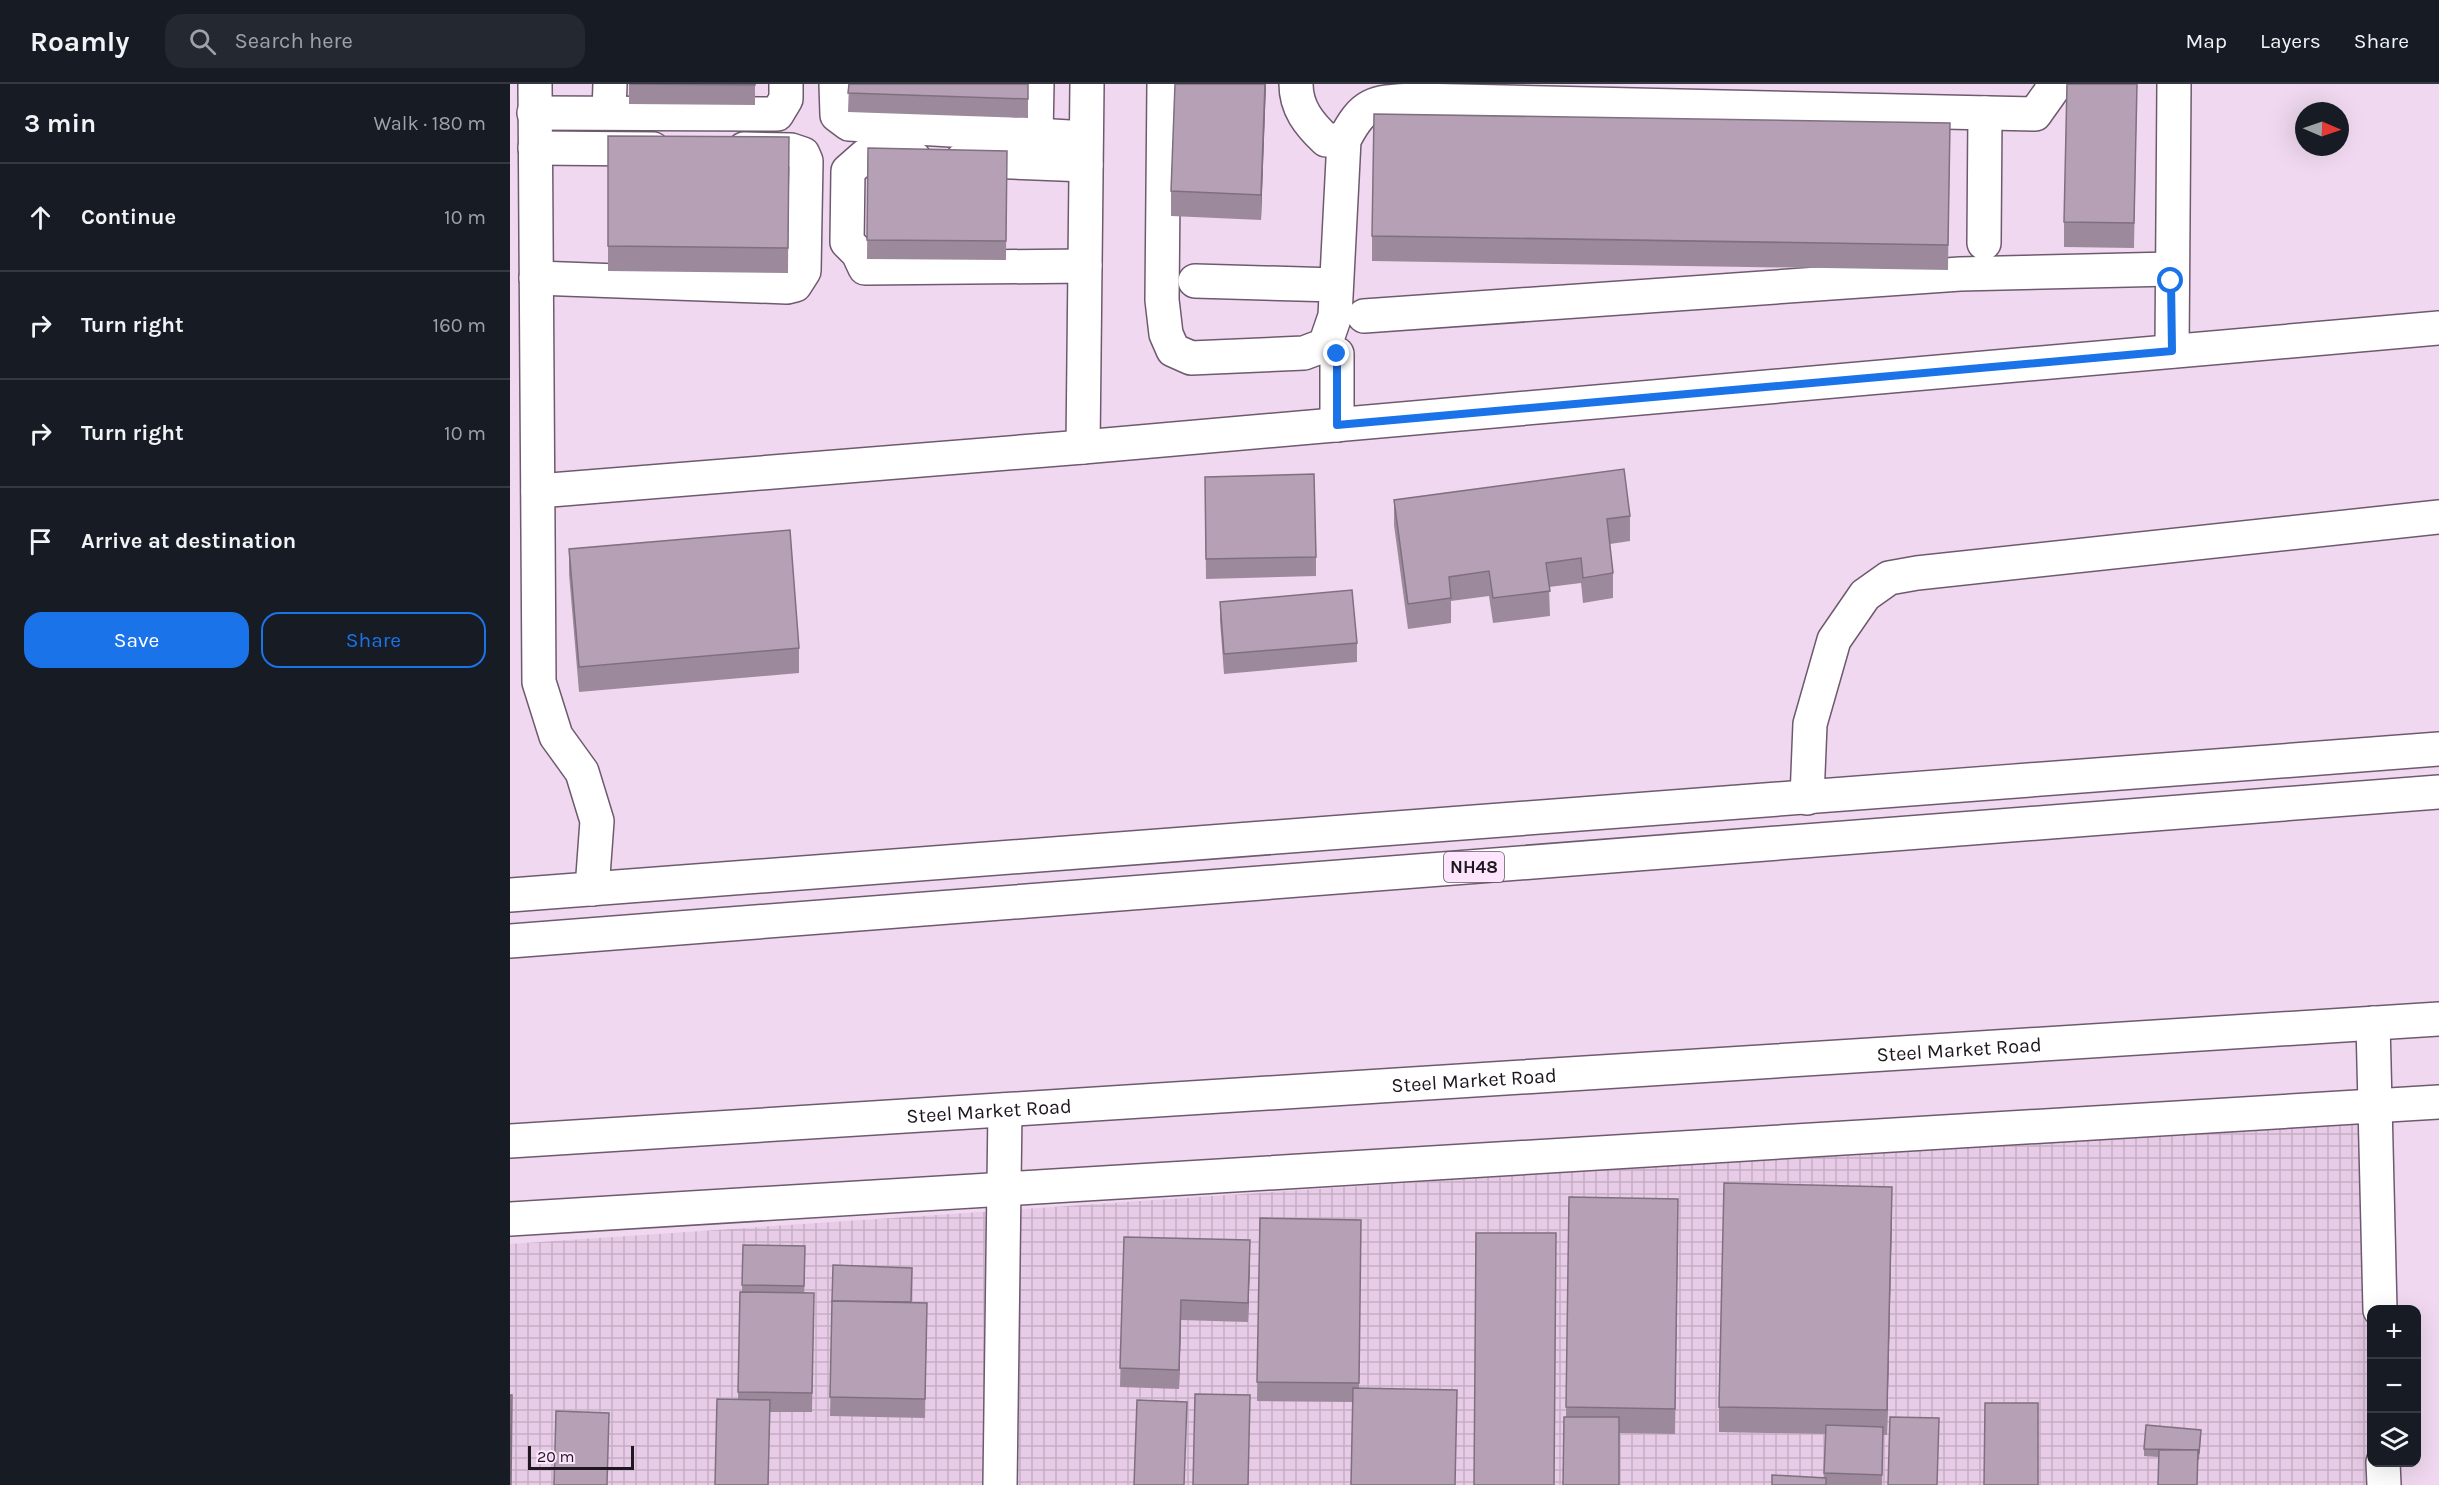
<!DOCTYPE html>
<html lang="en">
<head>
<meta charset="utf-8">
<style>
	body { margin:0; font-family:Karla,sans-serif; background:#242831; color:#f1f3f6 }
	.controls { position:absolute; right:18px; bottom:18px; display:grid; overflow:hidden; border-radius:12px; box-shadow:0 6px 24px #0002 }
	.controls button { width:54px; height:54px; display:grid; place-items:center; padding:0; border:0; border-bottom:2px solid #363941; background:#171b24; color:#f1f3f6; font:30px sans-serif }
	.compass { position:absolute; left:1785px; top:18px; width:54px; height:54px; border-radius:50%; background:#171b24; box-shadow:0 6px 24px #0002; rotate:92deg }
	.scale { position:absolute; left:18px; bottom:15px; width:106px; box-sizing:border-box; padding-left:6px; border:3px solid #1f171f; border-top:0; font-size:16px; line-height:21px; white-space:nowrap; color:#1f171f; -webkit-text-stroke:4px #fde6fd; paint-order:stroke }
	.stop { position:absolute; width:18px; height:18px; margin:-14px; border:4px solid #1a73e8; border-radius:50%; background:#fff }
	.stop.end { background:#1a73e8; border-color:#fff; box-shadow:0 2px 6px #0008 }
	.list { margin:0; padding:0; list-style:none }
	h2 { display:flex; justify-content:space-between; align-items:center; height:78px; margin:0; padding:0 24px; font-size:26px }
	h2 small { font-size:20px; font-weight:400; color:#9ea1a6 }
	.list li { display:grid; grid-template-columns:39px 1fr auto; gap:18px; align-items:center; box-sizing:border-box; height:108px; padding:0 24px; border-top:2px solid #363941 }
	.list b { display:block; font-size:22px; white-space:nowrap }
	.list em { font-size:20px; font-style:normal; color:#9ea1a6 }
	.actions { display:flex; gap:12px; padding:18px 24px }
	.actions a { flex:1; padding:14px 0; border:2px solid #1a73e8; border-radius:18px; text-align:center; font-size:21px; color:#1a73e8 }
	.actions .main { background:#1a73e8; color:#fff }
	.icon { flex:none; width:33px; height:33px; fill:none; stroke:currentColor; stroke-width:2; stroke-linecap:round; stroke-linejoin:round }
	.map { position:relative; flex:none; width:1929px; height:1401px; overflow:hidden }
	header { display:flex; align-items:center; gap:36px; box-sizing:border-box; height:84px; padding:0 30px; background:#171b24; border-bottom:2px solid #363941 }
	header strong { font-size:28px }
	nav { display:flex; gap:33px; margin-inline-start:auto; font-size:21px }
	.search { width:420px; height:54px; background:#242831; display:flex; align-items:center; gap:15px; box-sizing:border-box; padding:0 21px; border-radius:18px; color:#9ea1a6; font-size:22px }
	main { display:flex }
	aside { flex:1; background:#171b24 }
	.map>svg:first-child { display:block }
	.industrial { fill:url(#industrial-grid) }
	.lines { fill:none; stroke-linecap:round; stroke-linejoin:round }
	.minor-casing { stroke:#6e5a6e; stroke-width:36 }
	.highway-casing { stroke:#6e5a6e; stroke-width:36 }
	.minor { stroke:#fff; stroke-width:33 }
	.highway { stroke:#fff; stroke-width:33 }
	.wall { fill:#9c8a9c }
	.shaded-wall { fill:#7f707f }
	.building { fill:#b5a0b5; stroke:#7f707f; stroke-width:1.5 }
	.route { stroke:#1a73e8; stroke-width:8 }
	.labels { text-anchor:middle; stroke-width:4.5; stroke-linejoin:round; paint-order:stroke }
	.shield { fill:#fde6fd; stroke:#625562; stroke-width:1.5 }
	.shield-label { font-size:18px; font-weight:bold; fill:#1f171f }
	.street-label { font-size:20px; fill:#1f171f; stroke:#fde6fd }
</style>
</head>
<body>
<header>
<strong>Roamly</strong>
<div class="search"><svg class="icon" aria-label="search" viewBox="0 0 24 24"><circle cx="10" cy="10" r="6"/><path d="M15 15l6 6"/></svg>Search here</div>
<nav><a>Map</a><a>Layers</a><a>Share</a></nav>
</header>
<main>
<aside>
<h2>3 min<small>Walk · 180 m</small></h2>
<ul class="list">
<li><svg class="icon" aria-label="ahead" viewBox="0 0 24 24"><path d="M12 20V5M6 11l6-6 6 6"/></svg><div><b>Continue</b></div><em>10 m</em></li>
<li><svg class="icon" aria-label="right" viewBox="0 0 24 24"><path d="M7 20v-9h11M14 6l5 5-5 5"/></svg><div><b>Turn right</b></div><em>160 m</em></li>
<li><svg class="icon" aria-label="right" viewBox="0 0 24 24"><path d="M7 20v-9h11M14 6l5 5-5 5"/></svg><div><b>Turn right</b></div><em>10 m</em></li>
<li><svg class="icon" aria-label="arrive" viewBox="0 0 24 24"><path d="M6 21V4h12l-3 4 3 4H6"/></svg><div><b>Arrive at destination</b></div></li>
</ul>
<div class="actions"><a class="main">Save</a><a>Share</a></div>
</aside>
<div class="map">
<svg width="1929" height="1401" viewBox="0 0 1929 1401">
	<defs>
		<pattern id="industrial-grid" width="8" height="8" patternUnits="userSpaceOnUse" patternTransform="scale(1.5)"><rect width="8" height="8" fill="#e7cbe7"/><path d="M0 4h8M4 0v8" fill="none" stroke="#c6aec6"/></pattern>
	</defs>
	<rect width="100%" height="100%" fill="#f0d9f0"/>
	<polygon class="industrial" points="1880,1032 1862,1226 1862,1378 1868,1401 0,1401 0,1160"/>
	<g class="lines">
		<defs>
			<g id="minor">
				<polyline points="25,0 29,598 46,652 72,688 87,737 82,805"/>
				<polyline points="326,0 327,31 339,40 576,54"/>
				<path d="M654 0 652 216 656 250 663 266 681 274 794 269 815 261 825 232 834 56C854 17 864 18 906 16L1525 30 1542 6V0"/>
				<path d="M786 0C786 24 799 40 816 56H834"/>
				<polyline points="99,28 100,0"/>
				<polyline points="24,29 267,30 276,15 276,0"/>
				<polyline points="526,51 527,0"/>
				<polyline points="25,64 143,65"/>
				<polyline points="404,74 355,72 338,87 337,158 348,169 355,184 575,182"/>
				<polyline points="452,76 576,81"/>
				<polyline points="1474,159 1475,29"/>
				<polyline points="26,194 277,203 285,201 294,187 296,77 293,70 281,66 234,65"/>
				<polyline points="685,197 826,201"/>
				<polyline points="854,232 1450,190 1661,185"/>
				<polyline points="1662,267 1664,0"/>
				<polyline points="827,341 827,270"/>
				<polyline points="573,363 577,0"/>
				<polyline points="28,407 573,363 1929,244"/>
				<polyline points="1297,714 1300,640 1324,556 1355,511 1379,494 1407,489 1929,433"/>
				<polyline points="1863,939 1870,1226"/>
				<path id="s1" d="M0 1057 1929 935"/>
				<polyline points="0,1135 1929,1018"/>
				<polyline points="1873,1378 1874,1401"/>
				<polyline points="490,1401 495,1026"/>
			</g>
			<g id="highway">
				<polyline points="0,811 1929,665"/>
				<polyline points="0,857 1929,708"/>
			</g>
		</defs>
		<use href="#minor" class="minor-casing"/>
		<use href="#highway" class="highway-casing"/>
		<use href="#minor" class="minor"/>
		<use href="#highway" class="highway"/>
	</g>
	<g class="wall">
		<polygon points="119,0 245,0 245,21 119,20"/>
		<polygon points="339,0 518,0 518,34 338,28"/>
		<polygon points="665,0 756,0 751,136 661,132 661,107"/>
		<polygon points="1627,0 1624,164 1554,163 1554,138"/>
		<polygon points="1440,39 1438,186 862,177 862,152"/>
		<polygon points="98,52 279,53 278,189 98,187"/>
		<polygon points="358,64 497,67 496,176 357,175"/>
		<polygon points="695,393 806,473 806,492 696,495"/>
		<polygon points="884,416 1120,432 1120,457 1100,460 1103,489 1103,514 1073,519 1071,499 1039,503 1040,532 983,539 979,512 941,517 941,539 898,545 884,441"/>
		<polygon points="59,465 289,564 289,589 69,608 59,490"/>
		<polygon points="710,518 847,559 847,578 714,590 710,537"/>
		<polygon points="1059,1113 1168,1140 1165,1350 1109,1349 1056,1333"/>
		<polygon points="1382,1128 1377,1351 1373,1351 1372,1401 1262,1401 1314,1393 1316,1350 1209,1348 1209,1323"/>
		<polygon points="750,1134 851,1136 849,1304 843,1318 747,1317"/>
		<polygon points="614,1153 740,1176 738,1238 671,1236 669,1305 610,1303"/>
		<polygon points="233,1161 295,1162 294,1209 304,1209 302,1328 260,1328 228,1315 230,1208 232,1208"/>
		<polygon points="401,1218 417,1219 415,1334 320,1332 322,1230"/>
		<polygon points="1691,1352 1689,1376 1634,1372 1634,1365"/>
	</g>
	<g class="shaded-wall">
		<polygon points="755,0 756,0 751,136 751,111"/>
		<polygon points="1382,1103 1382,1128 1377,1351 1377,1326"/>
		<polygon points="740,1156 740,1176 738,1238 738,1219"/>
		<polygon points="671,1216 671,1236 669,1305 669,1286"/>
	</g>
	<g class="building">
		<polygon points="119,0 245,0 245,1"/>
		<polygon points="339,0 518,0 518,15 338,9"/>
		<polygon points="665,0 755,0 751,111 661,107"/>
		<polygon points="1557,0 1627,0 1624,139 1554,138"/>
		<polygon points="864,30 1440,39 1438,161 862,152"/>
		<polygon points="98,52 279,53 278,164 98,162"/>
		<polygon points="358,64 497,67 496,157 357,156"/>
		<polygon points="1114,385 1120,432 1097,435 1103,489 1073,494 1071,474 1036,479 1040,507 983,514 979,487 939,493 941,514 898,520 884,416"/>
		<polygon points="804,390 806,473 696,475 695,393"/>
		<polygon points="280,446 289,564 69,583 59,465"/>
		<polygon points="842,506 847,559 714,570 710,518"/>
		<polygon points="1214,1099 1382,1103 1377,1326 1209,1323"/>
		<polygon points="1059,1113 1168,1115 1165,1325 1056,1323"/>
		<polygon points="750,1134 851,1136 849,1299 747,1298"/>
		<polygon points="966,1149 1046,1149 1044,1401 964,1401"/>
		<polygon points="614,1153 740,1156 738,1219 671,1216 669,1286 610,1284"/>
		<polygon points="233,1161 295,1162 294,1202 232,1201"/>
		<polygon points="323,1181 402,1184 401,1218 322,1217"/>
		<polygon points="230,1208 304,1209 302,1309 228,1308"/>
		<polygon points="322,1217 417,1219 415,1315 320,1313"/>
		<polygon points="843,1304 947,1306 945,1401 841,1401"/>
		<polygon points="685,1310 740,1311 738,1401 683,1401"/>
		<polygon points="0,1311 2,1311 1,1401 0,1401"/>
		<polygon points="207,1315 260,1316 258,1401 205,1401"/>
		<polygon points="627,1316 677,1318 674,1401 624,1401"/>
		<polygon points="1475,1319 1528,1319 1528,1401 1474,1401"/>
		<polygon points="46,1327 99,1329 97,1401 44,1401"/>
		<polygon points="1054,1333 1109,1333 1109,1401 1053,1401"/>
		<polygon points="1380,1333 1429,1334 1427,1401 1378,1401"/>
		<polygon points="1316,1341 1373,1343 1372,1391 1314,1389"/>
		<polygon points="1636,1341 1691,1346 1689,1369 1688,1369 1688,1366 1634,1365"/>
		<polygon points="1649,1366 1688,1366 1687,1401 1648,1401"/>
		<polygon points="1262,1391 1316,1394 1316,1401 1262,1401"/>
	</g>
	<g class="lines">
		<polyline class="route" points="827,270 827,341 1662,267 1661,197"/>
	</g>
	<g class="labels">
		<rect class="shield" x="934" y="768" width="60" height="30" rx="4.5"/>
		<g class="shield-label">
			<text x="964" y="789">NH48</text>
		</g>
		<g class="street-label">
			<text dy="7" stroke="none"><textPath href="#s1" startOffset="1452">Steel Market Road</textPath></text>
			<text dy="7" stroke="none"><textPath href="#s1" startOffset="966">Steel Market Road</textPath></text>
			<text dy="7" stroke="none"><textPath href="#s1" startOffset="480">Steel Market Road</textPath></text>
		</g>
	</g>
</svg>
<div class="controls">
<button>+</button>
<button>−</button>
<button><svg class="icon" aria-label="layers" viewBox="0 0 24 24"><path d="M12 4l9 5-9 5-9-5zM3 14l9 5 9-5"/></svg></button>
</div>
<svg class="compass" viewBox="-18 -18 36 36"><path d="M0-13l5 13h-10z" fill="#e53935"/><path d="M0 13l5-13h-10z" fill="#9ea1a6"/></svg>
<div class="scale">20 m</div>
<div class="stop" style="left:1661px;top:197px"></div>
<div class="stop end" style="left:827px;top:270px"></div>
</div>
</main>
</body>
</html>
